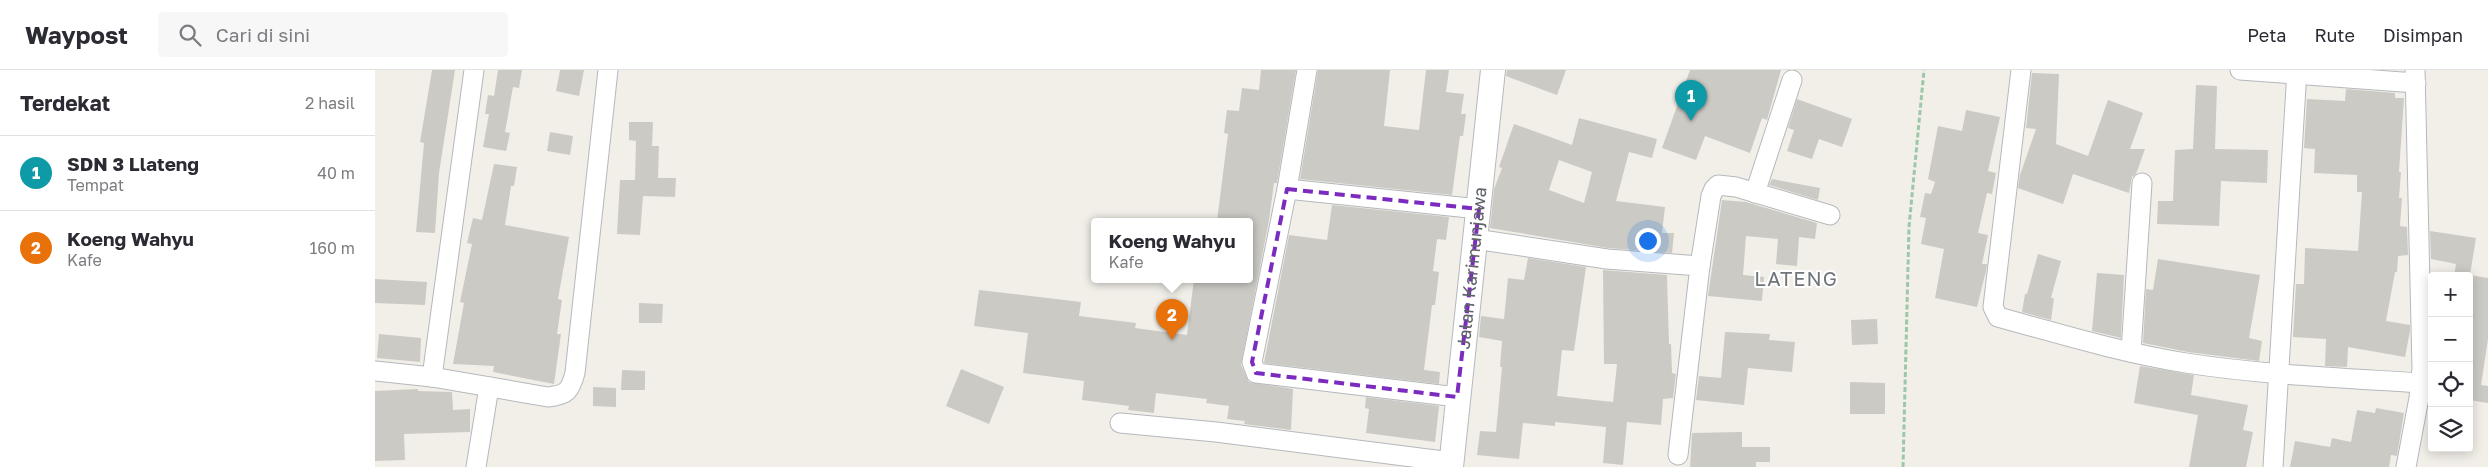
<!DOCTYPE html>
<html lang="id">
<head>
<meta charset="utf-8">
<style>
	body { margin:0; font-family:"Golos Text",sans-serif; background:#f7f7f7; color:#2b2b33 }
	.controls { position:absolute; right:15px; bottom:15px; display:grid; overflow:hidden; border-radius:5px; box-shadow:0 2px 12px #0003 }
	.controls button { width:45px; height:45px; display:grid; place-items:center; padding:0; border:0; border-bottom:1px solid #e1e1e2; background:#fff; color:#2b2b33; font:25px sans-serif }
	.you { position:absolute; left:1272px; top:170px; width:18px; height:18px; margin:-12px; border:4px solid #fff; border-radius:50%; background:#1a73e8; box-shadow:0 0 0 8px #1a73e833 }
	.badge { display:grid; place-items:center; width:32px; height:32px; border-radius:50%; background:#2563eb; color:#fff; font-size:16px; font-weight:700 }
	.pin { position:absolute; translate:-50% -41px; filter:drop-shadow(0 1px 2px #0008) }
	.pin::after { content:''; position:absolute; top:26px; width:18px; height:15px; background:inherit; clip-path:polygon(0 0,100% 0,50% 100%) }
	.popup { position:absolute; left:716px; top:148px; width:162px; height:65px; box-sizing:border-box; display:grid; place-content:center; border-radius:5px; background:#fff; filter:drop-shadow(0 1px 4px #0005); font-size:16px; white-space:nowrap; color:#7c7c81 }
	.popup b { font-size:19px; color:#2b2b33 }
	.popup::after { content:''; position:absolute; left:50%; top:100%; margin-left:-10px; border:10px solid transparent; border-top-color:#fff }
	.list { margin:0; padding:0; list-style:none }
	h2 { display:flex; justify-content:space-between; align-items:center; height:65px; margin:0; padding:0 20px; font-size:21px }
	h2 small { font-size:16px; font-weight:400; color:#7c7c81 }
	.list li { display:grid; grid-template-columns:32px 1fr auto; gap:15px; align-items:center; box-sizing:border-box; height:75px; padding:0 20px; border-top:1px solid #e1e1e2 }
	.list b { display:block; font-size:19px; white-space:nowrap }
	.list p { margin:0; font-size:16px; white-space:nowrap; color:#7c7c81 }
	.list em { font-size:16px; font-style:normal; color:#7c7c81 }
	.icon { flex:none; width:28px; height:28px; fill:none; stroke:currentColor; stroke-width:2; stroke-linecap:round; stroke-linejoin:round }
	.map { position:relative; flex:none; width:2113px; height:397px; overflow:hidden }
	header { display:flex; align-items:center; gap:30px; box-sizing:border-box; height:70px; padding:0 25px; background:#fff; border-bottom:1px solid #e1e1e2 }
	header strong { font-size:24px }
	nav { display:flex; gap:28px; margin-inline-start:auto; font-size:18px }
	.search { width:350px; height:45px; background:#f7f7f7; display:flex; align-items:center; gap:12px; box-sizing:border-box; padding:0 18px; border-radius:5px; color:#7c7c81; font-size:19px }
	main { display:flex }
	aside { flex:1; background:#fff }
	.map>svg:first-child { display:block }
	.building { fill:#cccac5; fill-rule:evenodd }
	.lines { fill:none; stroke-linecap:round; stroke-linejoin:round }
	.minor-casing { stroke:#b5b8bc; stroke-width:21 }
	.tertiary-casing { stroke:#b5b8bc; stroke-width:26 }
	.path { stroke:#9cc7a9; stroke-width:3; stroke-dasharray:5 2.5; stroke-linecap:butt }
	.minor { stroke:#fff; stroke-width:19 }
	.tertiary { stroke:#fff; stroke-width:24 }
	.marked { fill:none; stroke:#7b2cbf; stroke-width:4; stroke-dasharray:10 6; stroke-linejoin:round }
	.labels { text-anchor:middle; stroke-width:4; stroke-linejoin:round; paint-order:stroke }
	.street-label { font-size:18px; fill:#5f6368; stroke:#fff }
	.quarter-label { font-size:20px; letter-spacing:1px; fill:#70757a; stroke:#fff }
</style>
</head>
<body>
<header>
<strong>Waypost</strong>
<div class="search"><svg class="icon" aria-label="search" viewBox="0 0 24 24"><circle cx="10" cy="10" r="6"/><path d="M15 15l6 6"/></svg>Cari di sini</div>
<nav><a>Peta</a><a>Rute</a><a>Disimpan</a></nav>
</header>
<main>
<aside>
<h2>Terdekat<small>2 hasil</small></h2>
<ul class="list">
<li><span class="badge" style="background:#0f9aa8">1</span><div><b>SDN 3 Llateng</b><p>Tempat</p></div><em>40 m</em></li>
<li><span class="badge" style="background:#e8710a">2</span><div><b>Koeng Wahyu</b><p>Kafe</p></div><em>160 m</em></li>
</ul>
</aside>
<div class="map">
<svg width="2113" height="397" viewBox="0 0 2113 397">
	<rect width="100%" height="100%" fill="#f1efe8"/>
	<g class="building">
		<polygon points="57,0 80,0 64,103 60,163 41,162 49,73 45,72"/>
		<polygon points="123,0 147,0 144,18 138,17 130,62 135,63 131,81 108,77 114,44 110,44 113,25 119,26"/>
		<polygon points="185,0 209,0 204,26 181,21"/>
		<polygon points="886,0 921,0 902,113 899,113 894,150 866,295 874,312 918,319 916,360 869,354 870,351 852,349 854,336 831,333 832,329 781,323 779,343 753,340 754,336 707,330 709,311 648,303 653,263 599,256 604,220 706,232 704,246 761,253 760,258 812,265 819,209 874,209 874,151 842,151 853,64 849,63 852,40 864,41 867,18 884,20"/>
		<polygon points="943,0 1015,0 1009,56 1044,60 1051,0 1074,0 1071,22 1089,24 1086,44 1091,44 1088,66 1085,66 1077,125 925,109"/>
		<polygon points="1132,0 1191,0 1182,25 1131,6"/>
		<polygon points="1315,0 1406,0 1392,50 1387,48 1375,83 1330,66 1321,90 1287,78"/>
		<polygon points="1657,3 1684,4 1681,74 1713,86 1733,30 1768,43 1755,79 1770,79 1761,104 1757,107 1754,123 1698,104 1688,134 1643,118 1645,105 1661,59 1651,58"/>
		<polygon points="1821,15 1842,16 1840,79 1893,80 1892,113 1846,111 1844,156 1782,154 1783,131 1798,131 1800,80 1818,79"/>
		<polygon points="1971,19 2020,23 2020,28 2029,28 2024,102 2026,102 2024,128 2027,128 2025,156 2032,157 2033,185 2023,186 2022,202 2020,202 2011,251 2035,255 2035,261 2030,287 1973,277 1972,297 1950,296 1951,269 1918,267 1921,214 1929,214 1930,178 1983,181 1987,122 1982,122 1982,105 1939,103 1940,79 1929,78 1932,29 1970,31"/>
		<polygon points="1422,29 1477,49 1467,77 1444,69 1437,89 1412,81 1419,60 1413,58"/>
		<polygon points="1591,40 1625,47 1613,101 1621,103 1617,124 1612,123 1603,163 1613,165 1607,194 1612,194 1611,201 1602,237 1560,228 1569,179 1546,174 1551,148 1545,147 1550,123 1556,124 1560,112 1553,109 1563,56 1587,61"/>
		<path d="M1204 48 1282 69 1277 88 1254 82 1241 131 1290 137 1287 163H1299L1297 183 1233 178 1115 158 1119 119 1127 98 1124 97 1139 54 1197 75ZM1184 90 1217 102 1209 133 1174 120Z"/>
		<polygon points="254,52 278,52 277,76 284,76 283,108 301,108 300,127 268,126 265,165 242,164 245,110 260,110 261,71 254,70"/>
		<polygon points="175,62 198,66 195,85 172,81"/>
		<polygon points="119,94 142,97 139,116 136,116 130,155 194,167 183,229 187,230 182,264 186,264 179,314 118,302 119,296 78,294 89,233 85,232 97,174 92,173 98,148 107,150"/>
		<polygon points="1397,109 1445,118 1443,130 1394,115"/>
		<polygon points="1347,130 1371,132 1442,153 1440,169 1424,167 1422,196 1401,194 1403,169 1371,166 1368,205 1389,207 1387,231 1333,226"/>
		<polygon points="957,135 1074,147 1071,170 1062,169 1058,201 1064,202 1060,235 1057,235 1049,300 1065,302 1064,314 889,293 914,165 952,170"/>
		<polygon points="2055,161 2101,168 2095,205 2113,208 2113,269 2106,315 2113,316 2113,333 2094,330 2094,206 2079,206 2081,194 2056,189"/>
		<polygon points="1663,184 1686,191 1676,228 1679,228 1676,250 1647,242 1650,224 1652,224"/>
		<polygon points="1153,188 1211,197 1199,281 1187,280 1182,326 1238,332 1242,294 1229,294 1228,200 1292,205 1294,274 1296,274 1297,303 1301,304 1298,328 1288,329 1286,355 1252,352 1248,395 1228,393 1231,357 1180,352 1180,356 1148,353 1144,389 1102,385 1105,361 1121,362 1127,297 1125,297 1127,271 1104,267 1106,246 1129,249 1133,208 1149,210"/>
		<polygon points="1783,189 1885,205 1874,268 1887,271 1884,291 1813,282 1768,273 1771,219 1778,220"/>
		<polygon points="1722,203 1749,205 1746,268 1717,261"/>
		<polygon points="0,209 52,212 50,235 0,233"/>
		<polygon points="264,233 288,234 287,253 264,253"/>
		<polygon points="1502,249 1503,274 1477,275 1476,250"/>
		<polygon points="1350,262 1395,264 1394,270 1420,272 1417,302 1373,298 1369,335 1321,330 1324,306 1346,308"/>
		<polygon points="4,264 46,268 45,292 2,288"/>
		<polygon points="1765,296 1819,305 1816,325 1873,335 1868,360 1878,362 1871,397 1814,397 1823,345 1759,333"/>
		<polygon points="586,299 629,317 614,354 571,336"/>
		<polygon points="247,300 270,301 270,320 246,320"/>
		<polygon points="1475,312 1510,313 1510,344 1475,344"/>
		<polygon points="218,317 241,318 241,337 218,336"/>
		<polygon points="43,319 43,321 77,322 78,340 95,339 95,362 29,364 30,390 0,391 0,321"/>
		<polygon points="991,327 1064,336 1060,372 991,363 994,339 990,338"/>
		<polygon points="2001,338 2029,343 2022,386 2016,385 2014,397 1915,397 1920,371 1955,377 1957,368 1976,372 1982,340 2000,343"/>
		<polygon points="1367,362 1367,377 1395,377 1395,392 1381,392 1381,397 1315,397 1317,363"/>
	</g>
	<g class="lines">
		<defs>
			<g id="minor">
				<polyline points="932,0 912,119 877,292 881,303 1082,327"/>
				<path d="M1646 0 1618 237 1623 247C1685 264 1748 283 1811 293 1889 305 1968 308 2046 313"/>
				<polyline points="1865,0 2041,13"/>
				<polyline points="912,119 1104,139"/>
				<polyline points="1380,123 1417,10"/>
				<polyline points="1100,169 1232,189 1325,196 1303,385"/>
				<polyline points="1325,196 1336,126 1339,119 1343,115 1361,117 1455,145"/>
				<polyline points="1756,282 1767,113"/>
				<path d="M0 301 57 307 173 327C192 325 195 321 200 303L233 0"/>
				<polyline points="57,307 99,0"/>
				<polyline points="745,353 841,362 1076,392"/>
				<polyline points="101,397 114,317"/>
				<polyline points="1898,397 1922,0"/>
				<polyline points="2031,397 2044,328 2047,298 2040,0"/>
			</g>
			<g id="tertiary">
				<path id="s1" d="M1076 397 1118 0"/>
			</g>
		</defs>
		<use href="#minor" class="minor-casing"/>
		<use href="#tertiary" class="tertiary-casing"/>
		<polyline class="path" points="1528,397 1534,157 1549,0"/>
		<use href="#minor" class="minor"/>
		<use href="#tertiary" class="tertiary"/>
	</g>
	<path class="marked" d="M912 119 1104 139 1082 327 881 303 877 292Z"/>
	<g class="labels">
		<g class="street-label">
			<text dy="6" stroke="none"><textPath href="#s1" startOffset="200">Jalan Karimunjawa</textPath></text>
		</g>
		<g class="quarter-label">
			<text x="1421" y="216">LATENG</text>
		</g>
	</g>
</svg>
<div class="controls">
<button>+</button>
<button>−</button>
<button><svg class="icon" aria-label="locate" viewBox="0 0 24 24"><circle cx="12" cy="12" r="6"/><path d="M12 2v4M12 18v4M2 12h4M18 12h4"/></svg></button>
<button><svg class="icon" aria-label="layers" viewBox="0 0 24 24"><path d="M12 4l9 5-9 5-9-5zM3 14l9 5 9-5"/></svg></button>
</div>
<div class="you"></div>
<div class="pin badge" style="left:1316px;top:51px;background:#0f9aa8">1</div>
<div class="pin badge" style="left:797px;top:270px;background:#e8710a">2</div>
<div class="popup"><b>Koeng Wahyu</b>Kafe</div>
</div>
</main>
</body>
</html>
